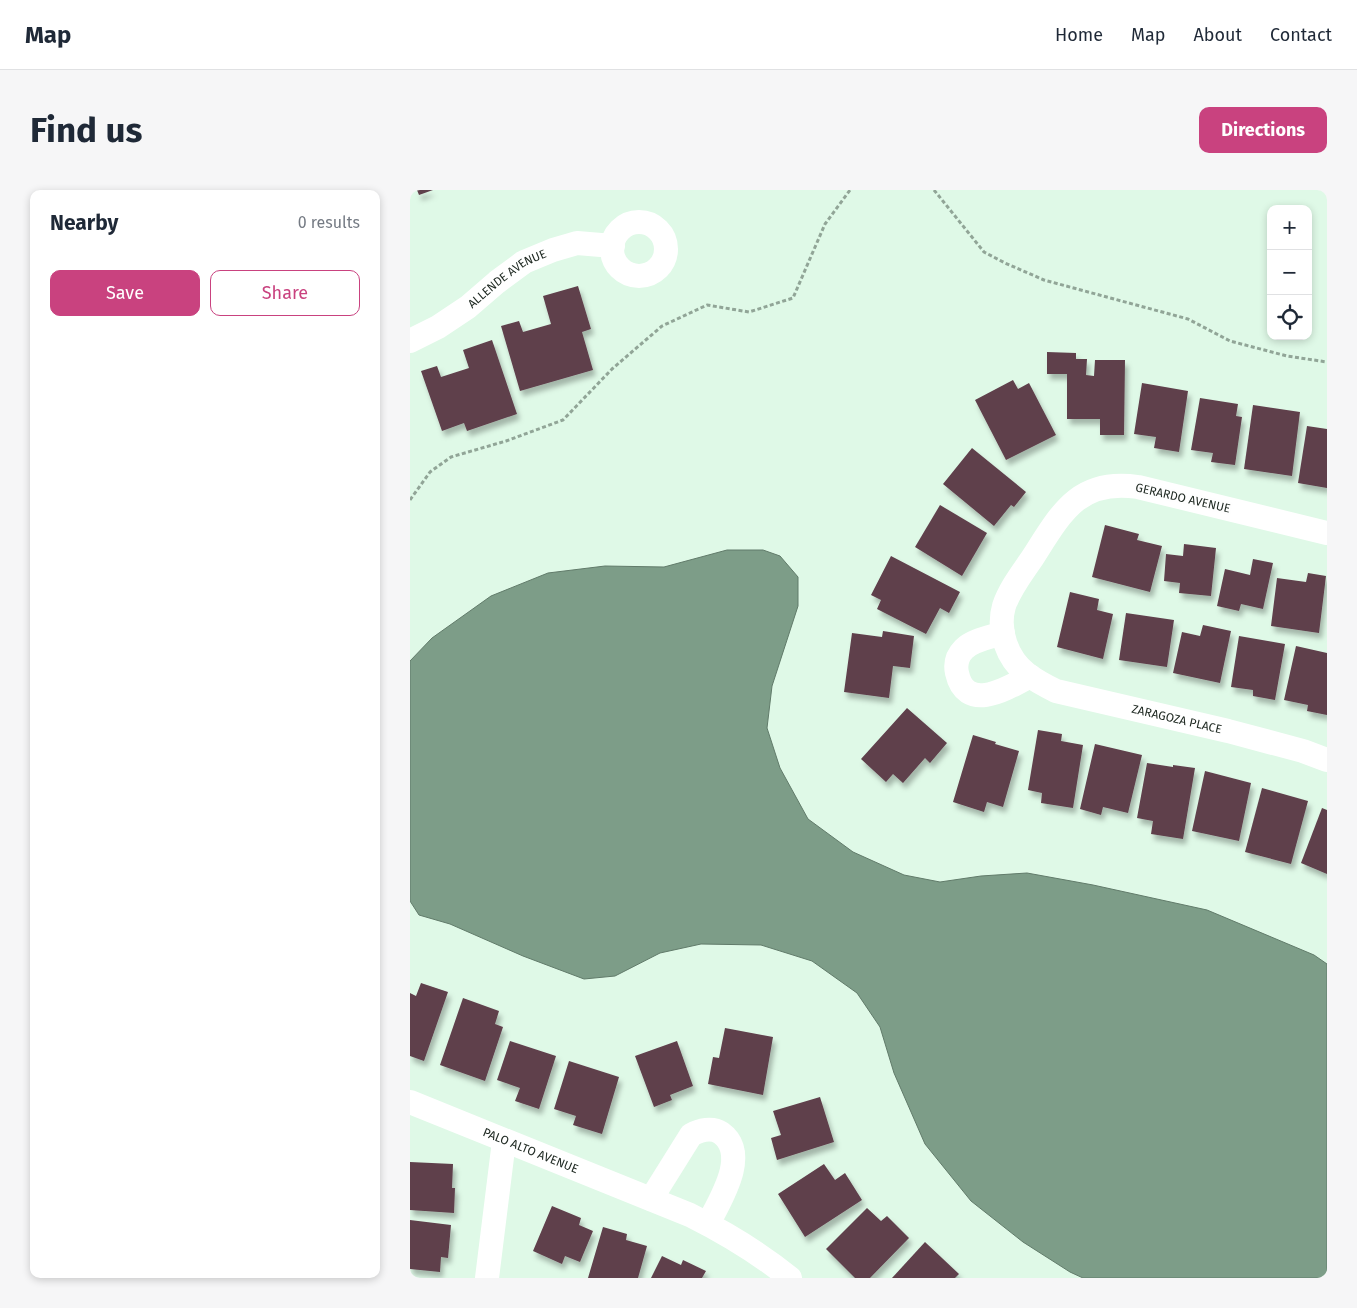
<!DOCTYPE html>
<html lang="en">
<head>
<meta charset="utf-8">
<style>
	body { margin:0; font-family:"Fira Sans",sans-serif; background:#f6f6f7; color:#1f2937 }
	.controls { position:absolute; right:15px; top:15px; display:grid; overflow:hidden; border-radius:10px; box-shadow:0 2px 8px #0003 }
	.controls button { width:45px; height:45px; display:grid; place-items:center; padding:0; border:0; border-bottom:1px solid #e0e1e3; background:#fff; color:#1f2937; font:25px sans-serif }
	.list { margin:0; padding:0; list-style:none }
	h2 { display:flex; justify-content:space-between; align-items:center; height:65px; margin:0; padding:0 20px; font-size:21px }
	h2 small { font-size:16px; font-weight:400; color:#747a83 }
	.actions { display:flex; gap:10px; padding:15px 20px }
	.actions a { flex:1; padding:11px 0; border:1px solid #c9427f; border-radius:10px; text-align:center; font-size:18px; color:#c9427f }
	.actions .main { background:#c9427f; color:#fff }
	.icon { flex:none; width:28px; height:28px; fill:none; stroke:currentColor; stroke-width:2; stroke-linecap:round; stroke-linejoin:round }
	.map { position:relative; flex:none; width:917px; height:1088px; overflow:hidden; border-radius:10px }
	header { display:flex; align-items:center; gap:30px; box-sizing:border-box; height:70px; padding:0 25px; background:#fff; border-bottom:1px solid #e0e1e3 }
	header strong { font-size:24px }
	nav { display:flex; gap:28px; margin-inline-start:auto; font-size:18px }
	.intro { display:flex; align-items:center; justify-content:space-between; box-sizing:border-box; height:120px; padding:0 30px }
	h1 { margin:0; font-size:35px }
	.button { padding:12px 22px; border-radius:10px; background:#c9427f; color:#fff; font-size:18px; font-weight:700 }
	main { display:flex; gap:30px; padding:0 30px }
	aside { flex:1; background:#fff; border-radius:10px; box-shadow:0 2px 8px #0003 }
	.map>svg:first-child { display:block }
	.water { fill:#7d9d88; stroke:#617b6a }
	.building { fill:#5f3f4b; filter:url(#shadow) }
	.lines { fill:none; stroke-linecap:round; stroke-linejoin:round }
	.path { stroke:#91a597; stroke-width:3; stroke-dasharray:4 2.5; stroke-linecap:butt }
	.street { stroke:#fff; stroke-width:24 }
	.labels { text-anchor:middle; stroke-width:5; stroke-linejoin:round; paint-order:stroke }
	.street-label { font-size:12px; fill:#212b24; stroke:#fefefe }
</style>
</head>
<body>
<header>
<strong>Map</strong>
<nav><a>Home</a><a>Map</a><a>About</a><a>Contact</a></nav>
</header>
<div class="intro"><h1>Find us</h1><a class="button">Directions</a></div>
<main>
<aside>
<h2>Nearby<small>0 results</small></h2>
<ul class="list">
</ul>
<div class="actions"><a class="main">Save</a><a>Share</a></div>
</aside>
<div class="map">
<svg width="917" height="1088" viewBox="0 0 917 1088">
	<defs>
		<filter id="shadow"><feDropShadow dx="3" dy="5.5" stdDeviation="2.5" flood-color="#0004"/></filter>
	</defs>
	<rect width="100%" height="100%" fill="#dff9e7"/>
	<polygon class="water" points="317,360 353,360 370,366 388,387 388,416 362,496 357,538 370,578 398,629 443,662 494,685 530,692 571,686 617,683 683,695 797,720 904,765 917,774 917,1088 673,1088 660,1082 613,1052 561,1011 515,954 484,883 470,837 447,803 402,771 351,755 291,754 250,763 205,786 174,789 113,766 40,734 9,725 0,711 0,471 22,448 81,406 138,383 195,376 254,377"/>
	<g class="building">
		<polygon points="7,0 23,0 9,5"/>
		<polygon points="168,96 181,139 172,142 183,180 110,201 91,136 109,131 113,142 141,134 133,106"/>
		<polygon points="82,150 107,224 57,241 54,233 32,241 11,181 27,176 31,187 59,178 53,160"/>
		<polygon points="637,162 666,163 666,169 677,169 676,185 684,186 685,170 715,170 714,245 690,245 690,229 657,229 657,184 637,184"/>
		<polygon points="603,190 608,199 619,193 646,245 596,270 565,210"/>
		<polygon points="732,193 778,201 769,262 744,258 746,247 724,244"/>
		<polygon points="790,208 828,214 826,226 832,227 825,275 801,272 803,263 781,260"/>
		<polygon points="843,215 890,222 882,286 834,279"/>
		<polygon points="897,236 917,239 917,298 888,293"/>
		<polygon points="562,258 616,302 604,317 601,315 584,336 533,294"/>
		<polygon points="530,315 577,343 552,386 505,357"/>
		<polygon points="695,335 729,344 727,350 752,356 740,402 682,387"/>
		<polygon points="774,354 806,358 801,406 769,403 770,393 754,391 756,364 773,366"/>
		<polygon points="481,366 550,402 539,423 530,418 516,444 467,419 471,410 461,405"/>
		<polygon points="843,369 863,373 853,419 831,414 829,421 807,416 815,379 840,385"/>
		<polygon points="898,383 916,386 909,443 861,436 867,388 896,392"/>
		<polygon points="660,402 689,409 687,420 703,424 693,469 647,457"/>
		<polygon points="716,423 764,430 757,477 709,470"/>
		<polygon points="793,435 821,441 810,493 763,483 772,442 790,446"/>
		<polygon points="473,441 504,446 500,478 483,476 479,508 434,502 442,443 472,447"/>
		<polygon points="829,446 875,454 865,510 843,506 843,500 821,497"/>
		<polygon points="886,456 917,463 917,525 897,521 898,515 874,510"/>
		<polygon points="497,518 537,553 520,573 515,568 493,593 483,584 476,592 451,569"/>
		<polygon points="628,540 652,544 651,551 673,555 663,618 631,613 632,603 618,600"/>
		<polygon points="563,545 586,552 585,554 609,561 593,617 577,612 574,622 543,612"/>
		<polygon points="685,554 732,565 718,623 693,617 691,625 670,619"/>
		<polygon points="737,573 763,577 763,575 785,578 773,649 741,644 743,631 727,628"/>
		<polygon points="795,581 841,593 829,651 782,641"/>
		<polygon points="852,598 898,611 881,674 835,662"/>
		<polygon points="912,618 917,620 917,684 891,673"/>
		<polygon points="11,793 38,802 14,871 0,866 0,803 6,806"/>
		<polygon points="53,808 89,821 85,834 93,837 75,891 30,875"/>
		<polygon points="315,838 363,847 353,905 298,894 303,867 309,868"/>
		<polygon points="100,851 146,866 129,919 105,911 110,898 87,890"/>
		<polygon points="267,851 283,896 260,905 262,910 244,917 225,866"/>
		<polygon points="159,871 209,887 192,944 163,935 166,926 144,919"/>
		<polygon points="410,907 424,952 367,970 361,948 371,945 363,921"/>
		<polygon points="0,972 43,974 42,998 45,998 44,1023 0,1020"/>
		<polygon points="414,974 425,990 435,983 452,1010 395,1047 368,1004"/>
		<polygon points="142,1016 171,1028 169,1035 183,1041 170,1072 155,1066 152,1074 123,1061"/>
		<polygon points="457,1018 471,1031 477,1026 499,1048 460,1088 445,1088 416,1059"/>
		<polygon points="0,1030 41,1035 38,1068 31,1067 30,1082 0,1079"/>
		<polygon points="193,1037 217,1044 216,1050 237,1056 228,1088 178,1088"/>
		<polygon points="515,1052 549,1084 545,1088 482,1088"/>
		<polygon points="252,1066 271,1075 273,1070 296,1081 292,1088 241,1088"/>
	</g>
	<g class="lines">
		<g class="path">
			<polyline points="524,0 574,62 595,73 634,90 778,129 820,151 877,166 917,172"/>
			<polyline points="0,310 20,282 41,267 96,251 153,230 202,179 252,136 297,115 339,122 383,108 415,34 440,0"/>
		</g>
		<g class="street">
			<circle cx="229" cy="59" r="27"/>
			<path id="s1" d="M0 151 28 137 58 117 87 92 114 72 143 60 167 53 203 56"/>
			<path id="s2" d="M917 343 728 297C669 288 651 323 623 367 613 382 600 398 594 416 587 440 597 469 617 484 626 491 636 496 646 501L818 541 893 561 917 570"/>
			<path d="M593 443C581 447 563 450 554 459 547 466 545 474 547 483 556 524 598 498 620 486"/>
			<path id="s3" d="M0 912 280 1025C316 1043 349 1063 380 1088"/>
			<path d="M241 1009 281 945C290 940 302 937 311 943 340 964 310 1010 298 1034"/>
			<polyline points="77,1088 94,951"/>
		</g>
	</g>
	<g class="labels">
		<g class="street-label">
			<text dy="4" stroke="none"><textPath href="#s1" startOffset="116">ALLENDE AVENUE</textPath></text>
			<text transform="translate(773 308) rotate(13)" y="4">GERARDO AVENUE</text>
			<text dy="4" stroke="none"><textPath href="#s2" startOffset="622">ZARAGOZA PLACE</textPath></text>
			<text dy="4" stroke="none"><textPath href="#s3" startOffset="130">PALO ALTO AVENUE</textPath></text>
		</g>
	</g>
</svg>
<div class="controls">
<button>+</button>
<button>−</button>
<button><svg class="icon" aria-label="locate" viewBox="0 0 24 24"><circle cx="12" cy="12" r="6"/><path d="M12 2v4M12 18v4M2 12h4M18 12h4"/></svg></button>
</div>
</div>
</main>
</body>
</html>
